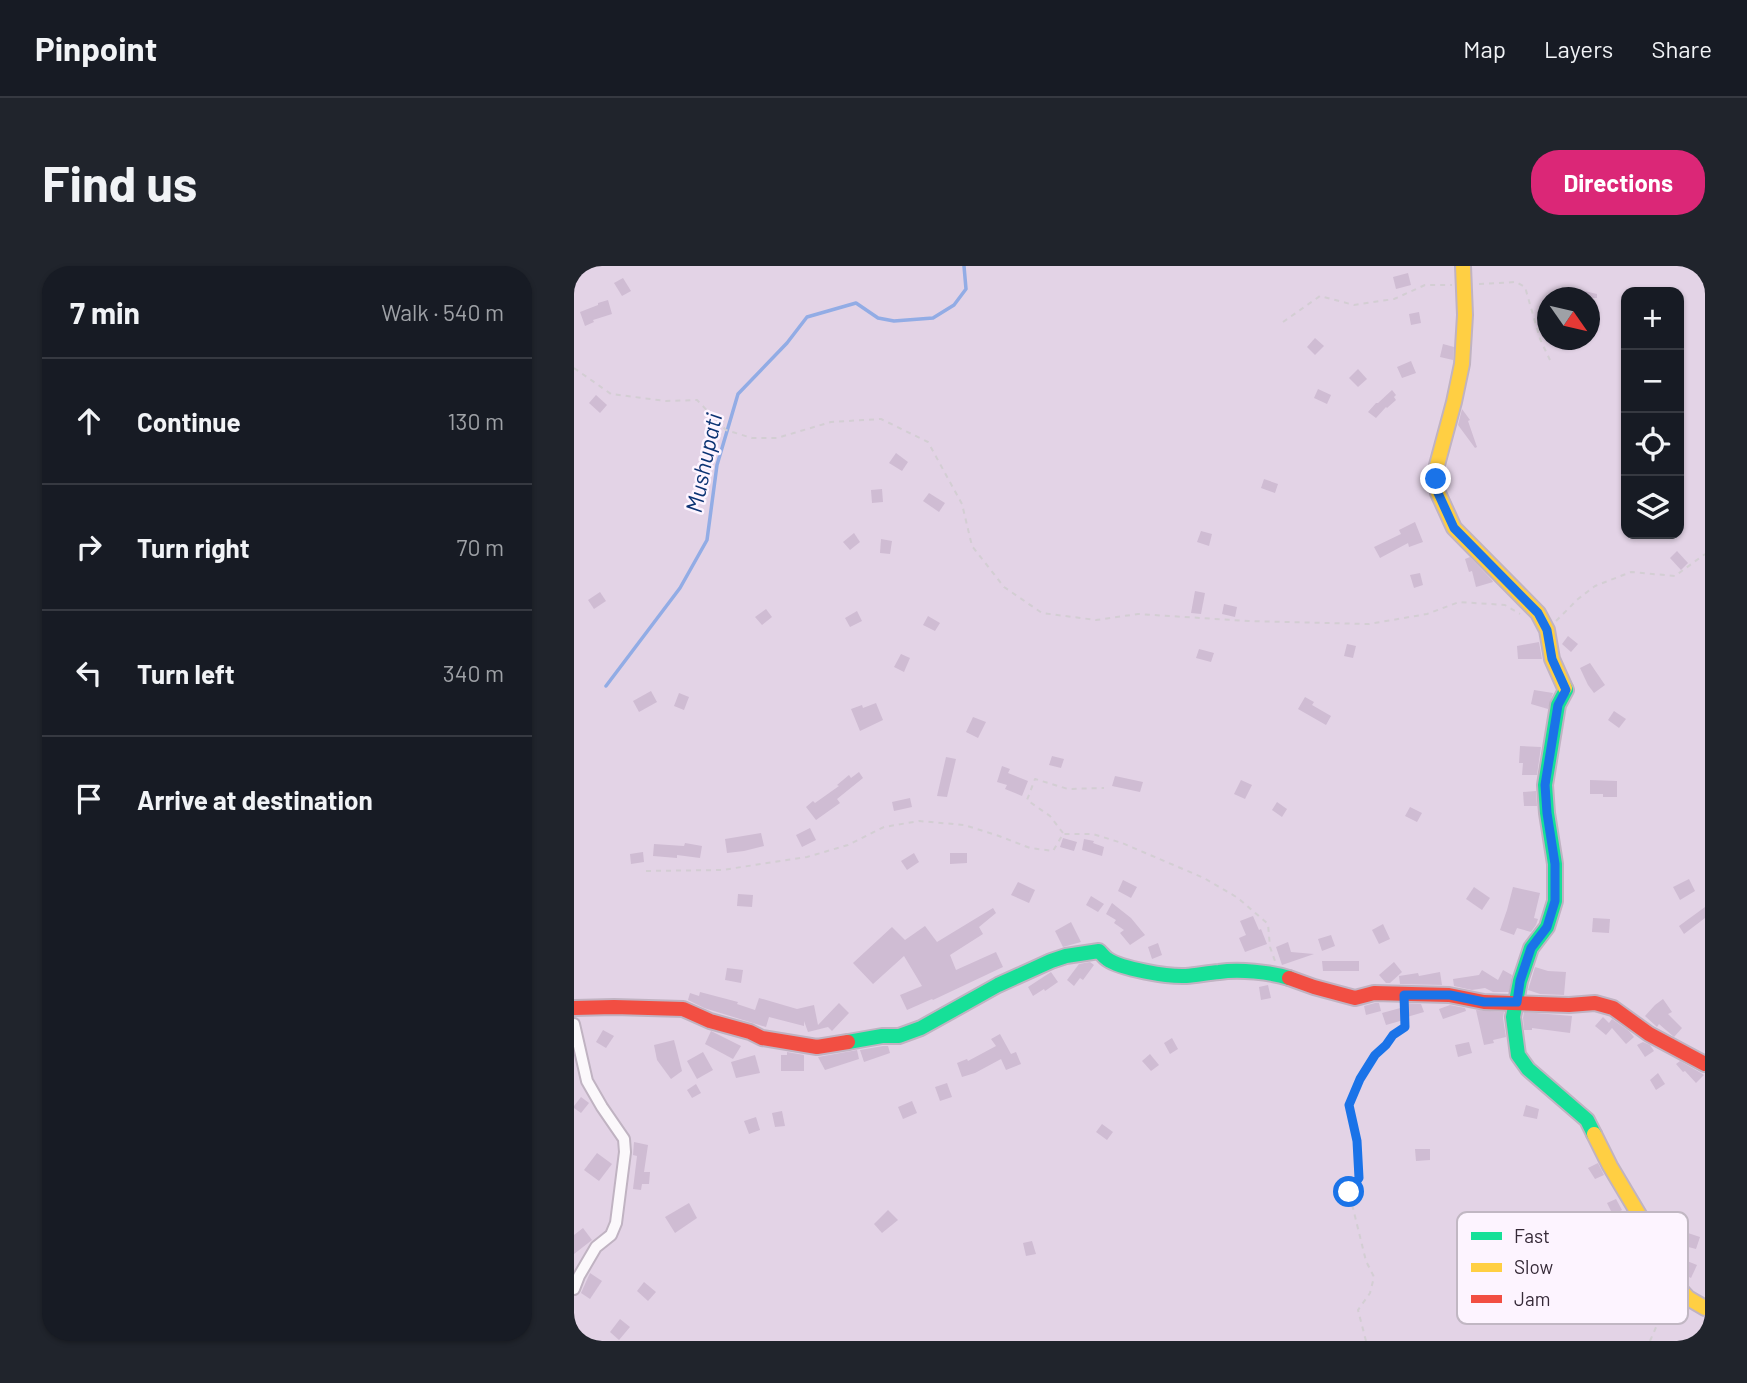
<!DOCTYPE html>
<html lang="en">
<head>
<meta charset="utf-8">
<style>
	body { margin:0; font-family:Barlow,sans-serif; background:#20242c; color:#f1f3f6 }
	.controls { position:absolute; right:21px; top:21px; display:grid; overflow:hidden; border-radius:14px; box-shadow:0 2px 5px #0004 }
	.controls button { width:63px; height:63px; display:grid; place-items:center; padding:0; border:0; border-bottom:2px solid #363941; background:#171b24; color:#f1f3f6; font:35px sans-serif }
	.compass { position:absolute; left:963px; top:21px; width:63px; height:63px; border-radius:50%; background:#171b24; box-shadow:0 2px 5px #0004; rotate:124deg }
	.stop { position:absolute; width:21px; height:21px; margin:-16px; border:5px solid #1a73e8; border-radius:50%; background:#fff }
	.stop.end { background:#1a73e8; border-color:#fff; box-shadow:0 2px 7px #0008 }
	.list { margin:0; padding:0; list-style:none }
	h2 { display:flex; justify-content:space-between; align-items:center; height:91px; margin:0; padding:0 28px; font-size:30px }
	h2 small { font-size:23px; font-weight:400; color:#9ea1a6 }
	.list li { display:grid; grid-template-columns:46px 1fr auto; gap:21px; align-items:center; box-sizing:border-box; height:126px; padding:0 28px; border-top:2px solid #363941 }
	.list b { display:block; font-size:26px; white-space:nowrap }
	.list em { font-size:23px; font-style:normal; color:#9ea1a6 }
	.icon { flex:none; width:38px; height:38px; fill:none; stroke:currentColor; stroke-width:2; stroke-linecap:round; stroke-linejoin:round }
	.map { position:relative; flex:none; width:1131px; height:1075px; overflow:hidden; border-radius:28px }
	header { display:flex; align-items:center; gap:42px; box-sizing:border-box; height:98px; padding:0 35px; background:#171b24; border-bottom:2px solid #363941 }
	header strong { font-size:33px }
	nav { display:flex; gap:38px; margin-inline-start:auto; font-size:24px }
	.intro { display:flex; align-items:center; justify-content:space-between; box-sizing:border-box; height:168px; padding:0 42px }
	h1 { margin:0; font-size:49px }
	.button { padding:18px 32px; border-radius:28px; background:#db2777; color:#fff; font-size:24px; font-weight:700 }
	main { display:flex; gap:42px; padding:0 42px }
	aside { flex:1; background:#171b24; border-radius:28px; box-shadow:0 2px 5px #0004 }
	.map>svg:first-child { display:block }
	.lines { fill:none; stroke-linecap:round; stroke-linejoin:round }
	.stream { stroke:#92ace5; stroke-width:3.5 }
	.building { fill:#cfbcd3 }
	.street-casing { stroke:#c0b3c2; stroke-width:14 }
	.fast-casing { stroke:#c0b3c2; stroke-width:18 }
	.slow-casing { stroke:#c0b3c2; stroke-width:18 }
	.jam-casing { stroke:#c0b3c2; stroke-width:18 }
	.path { stroke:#d3ced3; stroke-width:2; stroke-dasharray:5 5; stroke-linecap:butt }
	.street { stroke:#fbf8fb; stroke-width:10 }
	.fast { stroke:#16e098; stroke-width:14 }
	.slow { stroke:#ffcf43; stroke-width:14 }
	.jam { stroke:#f24e42; stroke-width:14 }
	.route { stroke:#1a73e8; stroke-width:9 }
	.labels { text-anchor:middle; stroke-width:5; stroke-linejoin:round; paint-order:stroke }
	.water-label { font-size:23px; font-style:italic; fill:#0b3373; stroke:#fdf4ff }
	.key { fill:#fdf4ff; stroke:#c1b7c3; stroke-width:2 }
	.key-label { font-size:19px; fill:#352937 }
</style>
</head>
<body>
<header>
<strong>Pinpoint</strong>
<nav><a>Map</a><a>Layers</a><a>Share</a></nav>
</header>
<div class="intro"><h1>Find us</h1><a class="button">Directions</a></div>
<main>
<aside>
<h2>7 min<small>Walk · 540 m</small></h2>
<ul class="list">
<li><svg class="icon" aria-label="ahead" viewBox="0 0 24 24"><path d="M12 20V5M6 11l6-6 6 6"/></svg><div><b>Continue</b></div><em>130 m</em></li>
<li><svg class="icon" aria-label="right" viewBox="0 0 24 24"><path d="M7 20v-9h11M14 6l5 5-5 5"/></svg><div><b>Turn right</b></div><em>70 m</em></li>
<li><svg class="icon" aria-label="left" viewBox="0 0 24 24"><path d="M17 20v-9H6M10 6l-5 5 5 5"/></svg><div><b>Turn left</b></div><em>340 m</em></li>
<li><svg class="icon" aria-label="arrive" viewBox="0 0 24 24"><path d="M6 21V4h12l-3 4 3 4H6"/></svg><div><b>Arrive at destination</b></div></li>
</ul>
</aside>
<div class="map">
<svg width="1131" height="1075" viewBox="0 0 1131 1075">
	<rect width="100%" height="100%" fill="#e3d3e6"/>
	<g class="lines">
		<polyline class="stream" points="32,420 106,322 133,274 143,199 164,128 213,77 233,51 282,37 304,52 320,55 359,52 380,39 392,23 390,0"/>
	</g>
	<g class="building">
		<polygon points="834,7 837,19 822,23 819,11"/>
		<polygon points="49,12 57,25 48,30 40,17"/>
		<polygon points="998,22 1023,28 1023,32 996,32"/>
		<polygon points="34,34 38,48 19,54 20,56 11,60 6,46 24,39 24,37"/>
		<polygon points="845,46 847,57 837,59 835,48"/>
		<polygon points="741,72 750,80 741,89 733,81"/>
		<polygon points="869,78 880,81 879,94 866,91"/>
		<polygon points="837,95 842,107 828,112 823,101"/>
		<polygon points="784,103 793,113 784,121 775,112"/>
		<polygon points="744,123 757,129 753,138 740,132"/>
		<polygon points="818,124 822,129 820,131 822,134 813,142 812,141 802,152 794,146 802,137 804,137"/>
		<polygon points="22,129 33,139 26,147 15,137"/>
		<polygon points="888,143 896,154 894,155 903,181 901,182 884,159"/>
		<polygon points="322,187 334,196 328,205 315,197"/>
		<polygon points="690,213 704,218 701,227 687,222"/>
		<polygon points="308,223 309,236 298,237 297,224"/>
		<polygon points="355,227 371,237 365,246 349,235"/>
		<polygon points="841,256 849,276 835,281 834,277 806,292 800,281 827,268 825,264"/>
		<polygon points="627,265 638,268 635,280 623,276"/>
		<polygon points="280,267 286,276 276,284 269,276"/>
		<polygon points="307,273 318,275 316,288 306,287"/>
		<polygon points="1103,285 1114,297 1107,304 1096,292"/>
		<polygon points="896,291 918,314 919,316 902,321 898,305 895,306 891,293"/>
		<polygon points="846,307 849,319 840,322 836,309"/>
		<polygon points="621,325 631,327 627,348 617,347"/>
		<polygon points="26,326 32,335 20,343 14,334"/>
		<polygon points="650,338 663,341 661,351 648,348"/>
		<polygon points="192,343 198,351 188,359 181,351"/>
		<polygon points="283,345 288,355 276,361 271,352"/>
		<polygon points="354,350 366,357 361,365 349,359"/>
		<polygon points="994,370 1004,378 997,386 988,378"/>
		<polygon points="965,376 968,393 944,393 943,380"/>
		<polygon points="773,378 782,380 779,392 770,390"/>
		<polygon points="625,383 640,387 637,396 622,392"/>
		<polygon points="327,388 336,392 330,406 320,401"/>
		<polygon points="1016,397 1031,419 1020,427 1014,419 1006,402"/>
		<polygon points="960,424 979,427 974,443 957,438"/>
		<polygon points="77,425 83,436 65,446 59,435"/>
		<polygon points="105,427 115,431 110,444 100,440"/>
		<polygon points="731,431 740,436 738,439 757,450 752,459 724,443"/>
		<polygon points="302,437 309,454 286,465 277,443 288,439 289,442"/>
		<polygon points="1040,445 1052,453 1045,462 1034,454"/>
		<polygon points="399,451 412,456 404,472 392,466"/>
		<polygon points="946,480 967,481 963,509 948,509 949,497 945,497"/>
		<polygon points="478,490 490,493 487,502 475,499"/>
		<polygon points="372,491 382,493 373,531 363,530"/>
		<polygon points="428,500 436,503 434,507 454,515 448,530 431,523 433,519 423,516"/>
		<polygon points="285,506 289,512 263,533 266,537 242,554 232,541 239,535 241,537 265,520 263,519 275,509 277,512"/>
		<polygon points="541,510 569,516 566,526 538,520"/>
		<polygon points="667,514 678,519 671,533 660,528"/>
		<polygon points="1016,514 1043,515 1043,531 1029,531 1029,528 1016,528"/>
		<polygon points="962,525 963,540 950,540 949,526"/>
		<polygon points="336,532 338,541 320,545 318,536"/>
		<polygon points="703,536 713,543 708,551 698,544"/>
		<polygon points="836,541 848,547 843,556 831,550"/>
		<polygon points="236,562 242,574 228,581 222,569"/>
		<polygon points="187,567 190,580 170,585 153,587 151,573"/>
		<polygon points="489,572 503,576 500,585 486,581"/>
		<polygon points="510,573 520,575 519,577 530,581 528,590 508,584"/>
		<polygon points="111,577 128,580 126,592 103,589 103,592 79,590 80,578 110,580"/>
		<polygon points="69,586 70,596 57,598 56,588"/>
		<polygon points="340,587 345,596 333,604 327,595"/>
		<polygon points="376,587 393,587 393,597 376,598"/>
		<polygon points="1115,613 1121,625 1106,634 1099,621"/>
		<polygon points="549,614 563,621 557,632 544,625"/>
		<polygon points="444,616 461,624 455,637 437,629"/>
		<polygon points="900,621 916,632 908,644 892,633"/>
		<polygon points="939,621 966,627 960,652 964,653 962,659 957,666 943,662 940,669 926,664 933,644"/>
		<polygon points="164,628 179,629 178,641 163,640"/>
		<polygon points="517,630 530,638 524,646 512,639"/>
		<polygon points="538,637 557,652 571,669 556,679 546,667 550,664 540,657 542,654 532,648"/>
		<polygon points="1131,641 1131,652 1110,668 1105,660"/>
		<polygon points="419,642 422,647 405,661 409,668 376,689 382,704 422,686 429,701 359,734 358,733 333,744 326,729 348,720 330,690 299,718 279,697 318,661 331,674 351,660 363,676"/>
		<polygon points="679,650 685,664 687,663 693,678 671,686 665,672 672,669 666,655"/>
		<polygon points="1019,652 1036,653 1035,667 1018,666"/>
		<polygon points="497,656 507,676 489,681 481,665"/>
		<polygon points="809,658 816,673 805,678 798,664"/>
		<polygon points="757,669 761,680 748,685 744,673"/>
		<polygon points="714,676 717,686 740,688 708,699 702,681"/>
		<polygon points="584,677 588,689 578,693 574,681"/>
		<polygon points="748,695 785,695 785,705 749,705"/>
		<polygon points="516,696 520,699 509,714 506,712 500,720 493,714 505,698"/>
		<polygon points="820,696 828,706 816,717 812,717 805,709"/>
		<polygon points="961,701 974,705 992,706 990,729 966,728 954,724"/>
		<polygon points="153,702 169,704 167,717 151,714"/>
		<polygon points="908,704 924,714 929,704 938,709 935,726 919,726 911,722 898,724 880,720 879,713 905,709"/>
		<polygon points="477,706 484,716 471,725 470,723 459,730 454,721"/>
		<polygon points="866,706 868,719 826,718 825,710 844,707 845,710"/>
		<polygon points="694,719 697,732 687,734 685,721"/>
		<polygon points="126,726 164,736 163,738 181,744 185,732 223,743 240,739 244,759 265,737 275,747 258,765 254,761 234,766 230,755 230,760 195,751 192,761 130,742 114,734 116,727 125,730"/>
		<polygon points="1089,733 1098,746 1094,748 1108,762 1100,771 1085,758 1083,761 1071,750 1081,739"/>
		<polygon points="801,737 805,737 807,745 792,749 790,740"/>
		<polygon points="830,737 847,738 850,746 833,751 833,753 812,759 808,747 830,741"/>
		<polygon points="876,739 891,742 892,745 869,753 865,743"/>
		<polygon points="902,744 930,746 929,752 932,771 919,774 920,777 910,779"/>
		<polygon points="950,746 998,750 996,767 958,762 958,764 950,764 949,752"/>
		<polygon points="1029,751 1035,757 1038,753 1055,765 1060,771 1052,778 1038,762 1032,769 1021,760"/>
		<polygon points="29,764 40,770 32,782 22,776"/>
		<polygon points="137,765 167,780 159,793 131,778"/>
		<polygon points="426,768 437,788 442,786 447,798 432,804 427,793 401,807 388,811 383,797 393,793 394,795 422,780 417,773"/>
		<polygon points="598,772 604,783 596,788 590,777"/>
		<polygon points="100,774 108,805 97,813 83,794 80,779"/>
		<polygon points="895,776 898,787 884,791 881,779"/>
		<polygon points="1069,776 1076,779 1080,785 1071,791 1063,779"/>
		<polygon points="309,780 314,780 316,787 290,796 286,784"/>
		<polygon points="283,784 285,793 251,804 244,791"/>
		<polygon points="129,786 139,804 123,813 113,795"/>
		<polygon points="213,786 230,789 230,805 207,805 207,789 213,789"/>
		<polygon points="576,788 585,799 577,805 568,795"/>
		<polygon points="181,789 186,807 162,812 157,796"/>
		<polygon points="1106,795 1127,807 1130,809 1122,817 1111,805 1109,806 1102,798"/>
		<polygon points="1084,807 1091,818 1082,824 1076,814"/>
		<polygon points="373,817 378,831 366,835 361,821"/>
		<polygon points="122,818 127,827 118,832 113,824"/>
		<polygon points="7,831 15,837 7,847 0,842 0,840"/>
		<polygon points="338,835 343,847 329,853 324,841"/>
		<polygon points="952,839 965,843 963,853 949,850"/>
		<polygon points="208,845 211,860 201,861 198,847"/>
		<polygon points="182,851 186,864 175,868 170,855"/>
		<polygon points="528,858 539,866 533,874 522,866"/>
		<polygon points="60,876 74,879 70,906 76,906 75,918 68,918 67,924 59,923 63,890 59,889"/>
		<polygon points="841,883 856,883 856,894 842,895"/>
		<polygon points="23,887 38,898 25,915 10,904"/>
		<polygon points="1024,897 1030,909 1021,913 1014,902"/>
		<polygon points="1042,933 1048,944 1039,949 1033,937"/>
		<polygon points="115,937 123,952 101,967 91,951"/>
		<polygon points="314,944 324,954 308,967 300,958"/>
		<polygon points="9,962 18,974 0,988 0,969"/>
		<polygon points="1111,966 1126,971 1122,983 1107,979"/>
		<polygon points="458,975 462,988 452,990 449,977"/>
		<polygon points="1113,995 1123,999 1117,1012 1109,1008 1108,1006"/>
		<polygon points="16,1007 28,1015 16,1033 7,1027"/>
		<polygon points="70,1016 82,1026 74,1035 63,1025"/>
		<polygon points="46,1053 56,1061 45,1074 36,1066"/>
	</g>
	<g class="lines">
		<defs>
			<polyline id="street" points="0,758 13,815 28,841 50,873 51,886 42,957 37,969 22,981 5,1010 0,1023"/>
			<g id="fast">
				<polyline points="991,422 992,424 984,439 971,519 973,547 981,598 981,635 973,661 957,682 946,715 939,751 944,789 954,803 1013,854 1020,868"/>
				<path d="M274 776 308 770H325L347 762 424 719 477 695 492 690 525 685C528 688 530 691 533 693 547 703 595 711 612 710 623 709 634 707 645 706 665 703 696 706 715 712"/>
			</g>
			<g id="slow">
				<polyline points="889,0 891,49 888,98 880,136 863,199 862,213 864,227 880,262 964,347 973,364 978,393 991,422"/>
				<polyline points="1020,868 1036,900 1095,999 1103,1020 1114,1032 1131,1042"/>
			</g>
			<g id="jam">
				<polyline points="715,712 740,721 781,732 800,727 875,729 910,736 995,739 1021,737 1039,742 1075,768 1131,798"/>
				<polyline points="0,742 40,741 109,743 136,755 176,766 188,772 243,781 274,776"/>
			</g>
		</defs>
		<use href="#street" class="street-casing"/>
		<use href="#fast" class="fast-casing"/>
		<use href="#slow" class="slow-casing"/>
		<use href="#jam" class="jam-casing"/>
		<g class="path">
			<polyline points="905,18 942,16 951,21 966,73 976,94"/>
			<polyline points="709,56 746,30 780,39 820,33 851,19 878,19"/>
			<polyline points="0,102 37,128 92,135 123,134 152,164 178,172 203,172 257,156 307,153 354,176 388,238 398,280 430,321 468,347 522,354 564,348 674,355 795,358 853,348 885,336 931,339 946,348"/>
			<polyline points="982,355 1004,333 1021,320 1057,306 1101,310 1131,288"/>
			<polyline points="489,567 476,550 453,534 461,513 494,523 530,522"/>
			<polyline points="72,605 148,604 233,591 274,579 310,561 345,555 390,559 425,570 456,582 479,585 489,568 519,568 548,577 630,612 664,632 694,658 696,681 701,695"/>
			<polyline points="792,1075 784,1044 796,1027 800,1011 792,995 775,926 785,912 783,875 775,839 786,813 801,789 812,779 819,769 831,761 831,741"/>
			<polyline points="1076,1075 1090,1043 1098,1032"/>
		</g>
		<use href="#street" class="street"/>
		<use href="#fast" class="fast"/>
		<use href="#slow" class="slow"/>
		<use href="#jam" class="jam"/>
	</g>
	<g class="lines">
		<polyline class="route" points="775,926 785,912 783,875 775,839 786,813 801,789 812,779 819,769 831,761 830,729 876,729 910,736 943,736 946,715 957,682 973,661 981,635 981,598 973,547 971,519 984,439 992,424 978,393 973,364 964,347 880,262 864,227 862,213"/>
	</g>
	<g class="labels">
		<g class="water-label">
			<text transform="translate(130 197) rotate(-78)" y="8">Mushupati</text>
		</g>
	</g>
	<rect x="883" y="946" width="231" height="112" rx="10" class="key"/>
	<rect x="897" y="966" width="31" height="8" fill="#16e098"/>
	<rect x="897" y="997" width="31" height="9" fill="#ffcf43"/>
	<rect x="897" y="1029" width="31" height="8" fill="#f24e42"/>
	<g class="key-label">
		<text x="940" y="977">Fast</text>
		<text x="940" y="1008">Slow</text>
		<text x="940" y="1040">Jam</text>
	</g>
</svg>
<div class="controls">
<button>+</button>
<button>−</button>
<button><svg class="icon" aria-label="locate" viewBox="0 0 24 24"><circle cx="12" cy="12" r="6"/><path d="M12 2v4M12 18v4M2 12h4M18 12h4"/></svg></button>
<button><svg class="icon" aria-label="layers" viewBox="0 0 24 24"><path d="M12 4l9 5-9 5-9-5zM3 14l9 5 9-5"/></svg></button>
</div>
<svg class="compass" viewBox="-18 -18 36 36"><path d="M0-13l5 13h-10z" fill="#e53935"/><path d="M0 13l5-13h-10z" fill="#9ea1a6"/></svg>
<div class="stop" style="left:775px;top:926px"></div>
<div class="stop end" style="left:862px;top:213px"></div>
</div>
</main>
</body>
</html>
